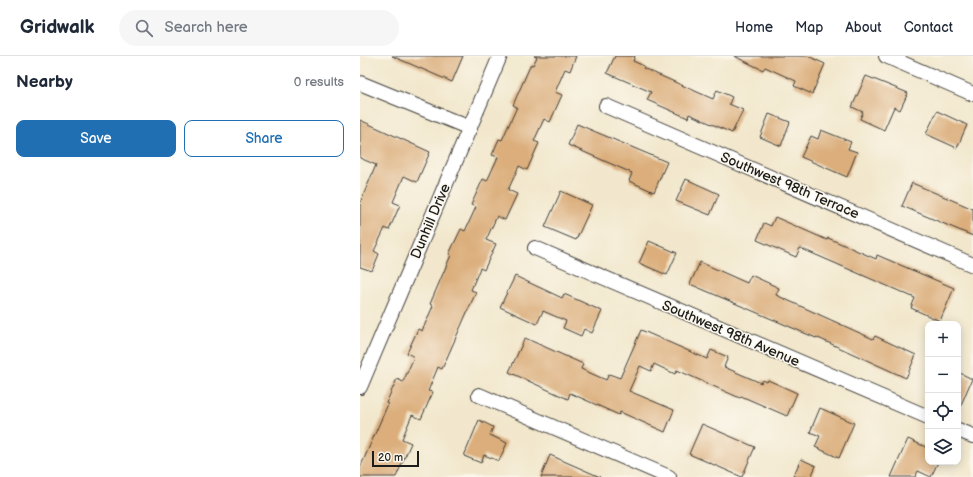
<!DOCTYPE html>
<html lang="en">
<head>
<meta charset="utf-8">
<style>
	body { margin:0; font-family:"Balsamiq Sans",sans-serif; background:#f6f6f7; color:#1f2937 }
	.controls { position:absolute; right:12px; bottom:12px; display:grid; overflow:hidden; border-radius:8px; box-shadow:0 2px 10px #0003 }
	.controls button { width:36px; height:36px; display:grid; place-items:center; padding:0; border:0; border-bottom:1px solid #e0e1e3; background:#fff; color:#1f2937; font:20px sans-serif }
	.scale { position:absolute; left:12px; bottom:10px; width:47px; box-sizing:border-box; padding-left:4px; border:2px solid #1c1c1c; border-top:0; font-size:11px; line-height:14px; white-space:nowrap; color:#1c1c1c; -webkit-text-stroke:3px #fbf7ec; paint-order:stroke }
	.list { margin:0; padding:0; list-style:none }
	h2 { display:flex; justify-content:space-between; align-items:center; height:52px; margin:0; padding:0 16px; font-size:17px }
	h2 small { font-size:13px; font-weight:400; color:#747a83 }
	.actions { display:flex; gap:8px; padding:12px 16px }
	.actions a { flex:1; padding:9px 0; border:1px solid #1f6fb2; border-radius:8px; text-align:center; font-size:14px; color:#1f6fb2 }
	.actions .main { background:#1f6fb2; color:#fff }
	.icon { flex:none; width:22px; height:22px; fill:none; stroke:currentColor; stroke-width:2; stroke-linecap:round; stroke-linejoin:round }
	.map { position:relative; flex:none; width:613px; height:421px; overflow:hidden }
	header { display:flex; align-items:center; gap:24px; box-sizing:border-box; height:56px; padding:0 20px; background:#fff; border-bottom:1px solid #e0e1e3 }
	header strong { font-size:19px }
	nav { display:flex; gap:22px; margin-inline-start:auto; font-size:14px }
	.search { width:280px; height:36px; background:#f6f6f7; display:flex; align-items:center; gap:10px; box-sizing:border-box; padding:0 14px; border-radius:22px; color:#747a83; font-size:15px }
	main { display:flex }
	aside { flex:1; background:#fff }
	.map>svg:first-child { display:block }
	.building { fill:#dbae7c }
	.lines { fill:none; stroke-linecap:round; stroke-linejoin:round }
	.street-casing { stroke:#3c3a36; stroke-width:16 }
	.street { stroke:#fff; stroke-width:14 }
	.labels { text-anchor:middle; stroke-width:3; stroke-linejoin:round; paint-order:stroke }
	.street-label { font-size:14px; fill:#1c1c1c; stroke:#fbf7ec }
</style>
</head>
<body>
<header>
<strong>Gridwalk</strong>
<div class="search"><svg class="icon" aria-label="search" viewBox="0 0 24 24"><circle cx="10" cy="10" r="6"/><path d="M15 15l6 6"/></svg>Search here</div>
<nav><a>Home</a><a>Map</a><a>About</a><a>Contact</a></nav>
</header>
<main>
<aside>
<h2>Nearby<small>0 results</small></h2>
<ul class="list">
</ul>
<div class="actions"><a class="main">Save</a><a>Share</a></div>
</aside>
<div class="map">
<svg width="613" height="421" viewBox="0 0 613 421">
	<rect width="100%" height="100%" fill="#fbf7ec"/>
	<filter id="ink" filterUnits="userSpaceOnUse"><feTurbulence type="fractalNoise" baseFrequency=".025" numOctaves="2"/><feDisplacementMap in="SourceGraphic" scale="8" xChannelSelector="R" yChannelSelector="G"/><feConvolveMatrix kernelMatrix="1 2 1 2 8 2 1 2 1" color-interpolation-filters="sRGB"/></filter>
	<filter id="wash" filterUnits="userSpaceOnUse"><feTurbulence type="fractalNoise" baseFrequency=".012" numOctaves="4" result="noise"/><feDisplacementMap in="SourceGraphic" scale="16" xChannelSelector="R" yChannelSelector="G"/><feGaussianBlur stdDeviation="0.9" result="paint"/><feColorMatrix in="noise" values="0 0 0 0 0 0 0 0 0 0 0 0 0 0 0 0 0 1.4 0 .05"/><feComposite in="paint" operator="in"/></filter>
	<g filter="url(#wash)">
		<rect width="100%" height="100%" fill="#f2e7cc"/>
		<g id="blocks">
			<g class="building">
				<polygon points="32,0 103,0 92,26"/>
				<polygon points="174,0 216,0 210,15 205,13 195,36 202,39 190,66 184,63 174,85 179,87 167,114 159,110 148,134 157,138 145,164 137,160 126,184 136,188 124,214 120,212 111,234 116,236 82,313 78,311 68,335 73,336 61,363 52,359 42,383 51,387 36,421 0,421 0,412 28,348 26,347 37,323 43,326 54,301 47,297 58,273 62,275 73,250 70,248 91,199 89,198 101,173 105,175 116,151 111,149 123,123 127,125 138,101 132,99 139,83 142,84 157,51 153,49 171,8 173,9 177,1"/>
				<polygon points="255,0 275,0 273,5 284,10 283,12 353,43 357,34 372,41 369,48 383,54 372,77 329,58 328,62 287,44 291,36 247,17"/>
				<polygon points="374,0 448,0 465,8 452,38 434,30 436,25 405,11 403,14"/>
				<polygon points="506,20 548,37 540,54 534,51 524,74 500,63 503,56 492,51"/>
				<polygon points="577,55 607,69 597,92 566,78"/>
				<polygon points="409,58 430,66 421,90 400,81"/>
				<polygon points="0,64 70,96 57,126 44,120 33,146 40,149 29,174 25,172 14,195 19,198 12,215 0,211 0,147 16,109 0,102"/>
				<polygon points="217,68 307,106 294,136 269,125 272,117 208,89"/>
				<polygon points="461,74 491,86 488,93 497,96 487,121 441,101 451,80 458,83"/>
				<polygon points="326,123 359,138 350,159 316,145"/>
				<polygon points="552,127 613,153 613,180 542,150"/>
				<polygon points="201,135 232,149 216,184 185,171"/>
				<polygon points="415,161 467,184 468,182 516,203 517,199 594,232 580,265 551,252 555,242 440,192 436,201 397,184 404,167 411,170"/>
				<polygon points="289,185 317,197 307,219 279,207"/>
				<polygon points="340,206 387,227 391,219 419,232 416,239 513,283 515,280 556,299 546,322 456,281 456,282 330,228"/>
				<polygon points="155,220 202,242 204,238 242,255 232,277 224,273 221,280 203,272 206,265 183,255 177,268 140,251"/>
				<polygon points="281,274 347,303 351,294 368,301 364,311 401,327 403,324 407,326 408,324 437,337 427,360 381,340 380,342 317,314 315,318 294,308 291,315 280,310 269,335 314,354 305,376 260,356 259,359 210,337 208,343 149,316 165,282 223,308 221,313 246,324 249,318 260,322"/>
				<polygon points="598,316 612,323 598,356"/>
				<polygon points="460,352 494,367 479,402 455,391 460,380 450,376"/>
				<polygon points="119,364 133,371 130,379 147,387 139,405 124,399 121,407 104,400"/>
				<polygon points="342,368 395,391 382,421 329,398"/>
				<polygon points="548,383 568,392 568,406 578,406 571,421 558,415 555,421 531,421"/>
				<polygon points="190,399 240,421 181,421"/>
				<polygon points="441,403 456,410 451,421 433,421"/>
			</g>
		</g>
	</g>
	<g filter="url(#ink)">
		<use href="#blocks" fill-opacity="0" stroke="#3c3a36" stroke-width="1"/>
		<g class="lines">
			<defs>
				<g id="street">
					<polyline points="526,0 613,38"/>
					<polyline points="0,27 110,72"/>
					<polyline points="246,50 613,209"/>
					<polyline points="175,192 568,361"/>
					<polyline points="0,331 140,0"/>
					<polyline points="119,339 309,421"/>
					<polyline points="598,374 613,380"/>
				</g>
			</defs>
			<use href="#street" class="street-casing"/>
			<use href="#street" class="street"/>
		</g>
	</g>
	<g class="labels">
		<g class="street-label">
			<text transform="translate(430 129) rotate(23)" y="5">Southwest 98th Terrace</text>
			<text transform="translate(70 165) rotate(-67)" y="5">Dunhill Drive</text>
			<text transform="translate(371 277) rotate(23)" y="5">Southwest 98th Avenue</text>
		</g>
	</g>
</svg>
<div class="controls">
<button>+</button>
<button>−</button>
<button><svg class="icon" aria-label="locate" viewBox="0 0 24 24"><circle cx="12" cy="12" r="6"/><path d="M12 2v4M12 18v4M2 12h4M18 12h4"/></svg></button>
<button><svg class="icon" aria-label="layers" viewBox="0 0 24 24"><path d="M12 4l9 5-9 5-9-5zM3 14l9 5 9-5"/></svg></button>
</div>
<div class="scale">20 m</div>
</div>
</main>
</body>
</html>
